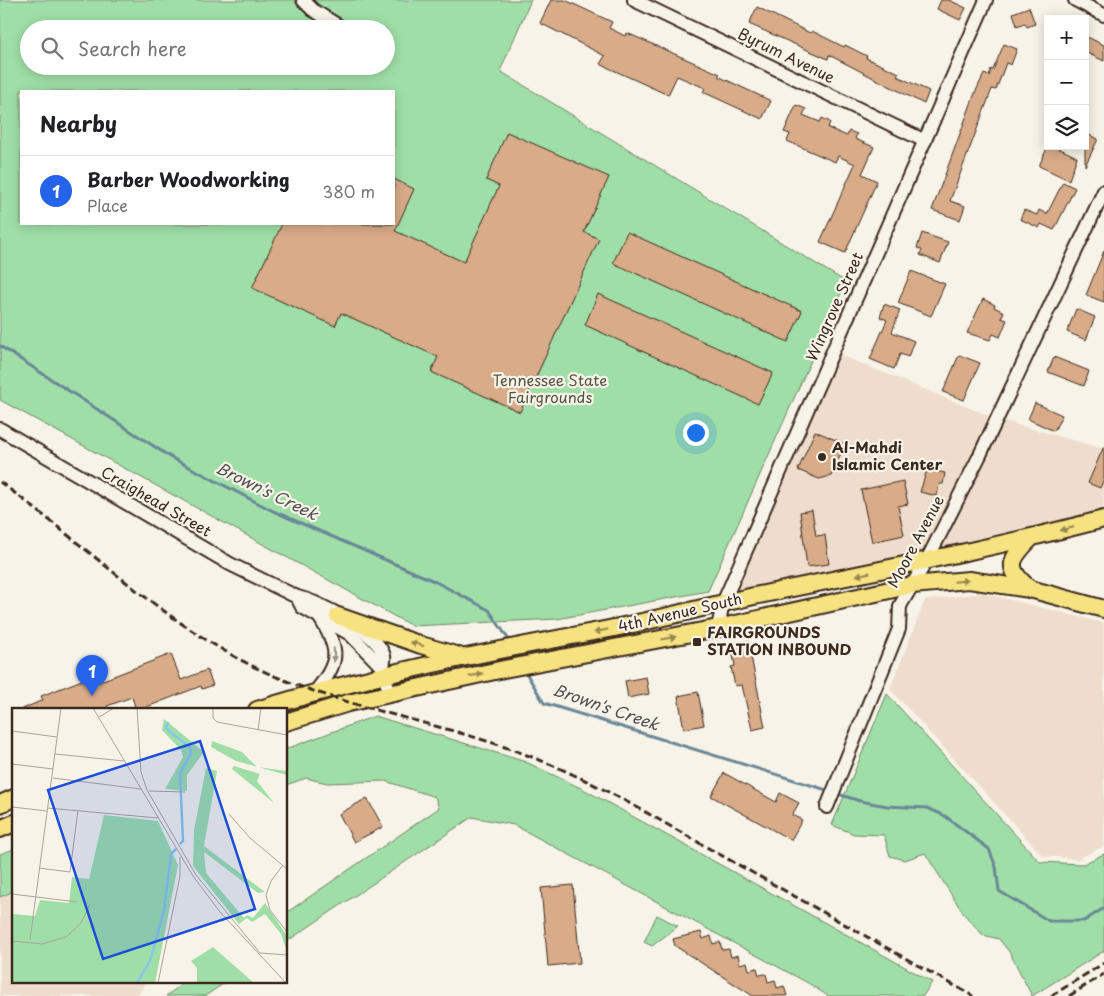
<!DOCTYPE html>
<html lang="en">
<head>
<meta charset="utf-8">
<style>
	body { margin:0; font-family:"Playpen Sans",sans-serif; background:#f2f2f2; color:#202124 }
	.controls { position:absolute; right:15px; top:15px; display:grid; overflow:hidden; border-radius:0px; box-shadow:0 2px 12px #0003 }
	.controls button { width:45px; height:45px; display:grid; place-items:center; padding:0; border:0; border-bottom:1px solid #e0e0e0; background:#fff; color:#202124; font:25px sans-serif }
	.you { position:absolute; left:695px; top:432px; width:18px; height:18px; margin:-12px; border:4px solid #fff; border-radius:50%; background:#1a73e8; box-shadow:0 0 0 8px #1a73e833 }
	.badge { display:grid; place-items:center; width:32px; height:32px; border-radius:50%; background:#2563eb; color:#fff; font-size:16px; font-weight:700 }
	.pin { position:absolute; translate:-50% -41px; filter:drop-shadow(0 1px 2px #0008) }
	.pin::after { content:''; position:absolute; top:26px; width:18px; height:15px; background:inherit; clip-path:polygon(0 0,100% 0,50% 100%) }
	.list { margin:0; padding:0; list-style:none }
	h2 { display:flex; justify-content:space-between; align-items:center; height:65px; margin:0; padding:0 20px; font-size:21px }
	h2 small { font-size:16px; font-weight:400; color:#757577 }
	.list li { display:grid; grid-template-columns:32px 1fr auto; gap:15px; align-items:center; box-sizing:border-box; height:70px; padding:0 20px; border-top:1px solid #e0e0e0 }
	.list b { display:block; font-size:19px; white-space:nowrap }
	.list p { margin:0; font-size:16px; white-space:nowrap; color:#757577 }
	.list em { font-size:16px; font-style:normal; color:#757577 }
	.icon { flex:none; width:28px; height:28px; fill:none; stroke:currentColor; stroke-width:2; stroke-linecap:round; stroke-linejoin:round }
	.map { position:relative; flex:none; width:1104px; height:996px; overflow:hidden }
	.search { position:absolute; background:#fff; box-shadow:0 2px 12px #0003; left:20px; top:20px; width:375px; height:55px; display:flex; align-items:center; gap:12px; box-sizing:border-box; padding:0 18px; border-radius:28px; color:#757577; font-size:19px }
	.panel { position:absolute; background:#fff; box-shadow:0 2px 12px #0003; left:20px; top:90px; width:375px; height:135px; border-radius:0px }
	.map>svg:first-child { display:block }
	.built { fill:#edc }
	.green { fill:#9fdfa7; stroke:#6d8462; fill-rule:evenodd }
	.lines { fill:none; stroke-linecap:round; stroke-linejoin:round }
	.stream { stroke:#6a8798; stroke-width:3 }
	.building { fill:#d8ab89; stroke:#3b2a1e }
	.minor-casing { stroke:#3b2a1e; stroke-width:16 }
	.major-casing { stroke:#3b2a1e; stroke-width:20 }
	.minor { stroke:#f7f3e8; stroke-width:12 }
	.major { stroke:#f7e281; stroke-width:16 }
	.rail { stroke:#3b2a1e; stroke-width:3; stroke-dasharray:8 4; stroke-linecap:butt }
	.oneway { fill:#998650 }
	.oneway2 { fill:#998e83 }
	.poi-dot { fill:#3b2a1e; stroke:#f7f3e8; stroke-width:2 }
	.labels { text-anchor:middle; stroke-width:4.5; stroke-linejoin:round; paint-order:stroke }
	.street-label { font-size:15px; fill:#3b2a1e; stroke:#f7f3e8 }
	.park-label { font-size:15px; fill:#545740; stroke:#f7f3e8 }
	.poi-label { font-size:15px; font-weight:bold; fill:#3b2a1e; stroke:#f7f3e8; text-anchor:start }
	.water-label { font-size:16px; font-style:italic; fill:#4f5151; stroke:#f7f3e8 }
	.inset-river { fill:none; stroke:#8ac5e9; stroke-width:2.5 }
	.inset-road { fill:none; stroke:#aca397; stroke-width:1 }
	.view { fill:#1d4ed8; fill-opacity:0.15; stroke:#1d4ed8; stroke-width:2.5 }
	.inset-edge { fill:none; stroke:#3b2a1e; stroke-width:2.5 }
</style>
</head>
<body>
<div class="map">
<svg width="1104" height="996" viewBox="0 0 1104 996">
	<rect width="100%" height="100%" fill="#f7f3e8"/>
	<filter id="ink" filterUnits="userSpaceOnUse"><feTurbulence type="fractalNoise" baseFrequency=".02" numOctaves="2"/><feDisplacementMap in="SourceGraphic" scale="10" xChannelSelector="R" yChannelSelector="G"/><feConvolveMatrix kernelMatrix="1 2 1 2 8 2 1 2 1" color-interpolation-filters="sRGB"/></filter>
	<g filter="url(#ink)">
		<g class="built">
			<polygon points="833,352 997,419 1104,449 1104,519 723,603"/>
			<polygon points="983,593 1104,623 1104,846 1078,859 1043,856 890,689 925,600"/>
			<polygon points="14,886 14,982 146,982 139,993 134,996 0,996 0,893"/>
		</g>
		<g class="green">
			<path d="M0 0H531L500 71 846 282 708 591 557 619 412 626 0 400ZM29 29H386V66H29ZM21 91H394V224H21Z"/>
			<polygon points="887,694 1040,862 1083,864 1104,854 1104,951 1032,996 1010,953 999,939 983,935 963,913 925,853 905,860 890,856 884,835 854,834 832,825"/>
			<polygon points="375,716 526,762 585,790 932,982 923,996 828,996 808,983 514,825 472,817 286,942 286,913 439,808 435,797 385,781 327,783 306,778 286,785 286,749"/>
			<polygon points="14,849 14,891 0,897 0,854"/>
			<polygon points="657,915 678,926 652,946 644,942"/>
			<polygon points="185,982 226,982 205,996 166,996"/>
		</g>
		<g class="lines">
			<g class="stream">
				<polyline points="0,346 172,458 273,511 434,581 489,610 511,643"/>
				<polyline points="525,671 544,703 830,791"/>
				<polyline points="835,793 860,801 887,806 927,808 945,816 989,849 996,867 999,891 1049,921 1084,921 1104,908"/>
			</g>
		</g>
		<g class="building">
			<polygon points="551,0 565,0 612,22 609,28 625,36 627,33 643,40 720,74 718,76 771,101 762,119 703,92 705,88 677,76 668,95 600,64 605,56 540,23"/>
			<polygon points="941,0 949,0 966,8 960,20 937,9"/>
			<polygon points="757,7 810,33 812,31 844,47 845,45 867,56 866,58 899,73 897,76 929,91 924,104 829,55 828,59 749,24"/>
			<polygon points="1029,7 1035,24 1027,27 1025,23 1017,26 1013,13"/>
			<polygon points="1085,36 1104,45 1104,61 1085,52"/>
			<polygon points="1004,44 1017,49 1011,65 1006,63 996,90 992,89 950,201 965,206 960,220 932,210 975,93 984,74 989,76 991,69 993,70"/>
			<polygon points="796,105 806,109 803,115 820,122 822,118 830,122 828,128 847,136 849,131 857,134 855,139 874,147 862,174 877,181 845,253 820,242 855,164 838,156 835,162 787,141 790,134 784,132"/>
			<polygon points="507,132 609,177 584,232 599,239 520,412 431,372 438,357 341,313 335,326 252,288 282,224 394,224 394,179 414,189 395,231 464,262 499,186 486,180"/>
			<polygon points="1085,133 1098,139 1085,166"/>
			<polygon points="1048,146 1054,146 1077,157 1069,180 1039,166"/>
			<polygon points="1063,182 1075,188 1054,230 1041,224 1039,228 1020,219 1024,210 1037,215 1039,210 1047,214"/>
			<polygon points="627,232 802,311 788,342 613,263"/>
			<polygon points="922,233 948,242 940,263 920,255 922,250 917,248"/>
			<polygon points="1104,251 1104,302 1086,295"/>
			<polygon points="911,271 945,284 931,316 898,303"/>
			<polygon points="598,294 773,373 758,404 585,325"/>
			<polygon points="983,299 995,305 994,307 1004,312 1001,318 1007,320 1000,337 993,334 990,340 967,333"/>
			<polygon points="884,304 900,310 892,332 914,341 908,357 900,354 894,369 870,359 887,320 880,317"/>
			<polygon points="1076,309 1095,317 1086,340 1067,332"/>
			<polygon points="959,355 980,363 964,400 943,392"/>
			<polygon points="1054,357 1089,371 1084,386 1048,372"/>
			<polygon points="1035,403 1062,415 1054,431 1028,419"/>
			<polygon points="815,431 845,444 831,476 819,479 798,470"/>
			<polygon points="1104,446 1104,479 1100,488 1088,483"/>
			<polygon points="927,470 945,473 943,484 939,484 937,496 920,492"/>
			<polygon points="903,481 908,504 898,506 904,535 872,542 861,490"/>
			<polygon points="812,510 816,536 825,535 829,564 807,567 800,512"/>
			<polygon points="748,641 765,727 752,730 742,685 735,686 731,667 735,666 731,644"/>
			<polygon points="171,654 181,680 207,670 213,685 202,689 201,686 139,710 136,710 132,697 107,706 109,710 20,710 43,700 41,696 95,675 98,682"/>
			<polygon points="646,677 649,694 628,698 625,681"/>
			<polygon points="698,692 704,725 684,729 678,696"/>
			<polygon points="724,773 776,802 780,793 799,803 792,815 802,820 791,840 711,796"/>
			<polygon points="367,798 383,827 354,842 339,814"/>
			<polygon points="573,885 580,963 548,966 541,888"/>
			<polygon points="701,932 703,939 711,936 713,944 720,942 722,950 729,949 731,957 738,955 740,964 747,962 749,970 757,968 759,975 766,974 768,982 775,980 777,988 784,986 787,996 753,996 675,946 673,939"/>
		</g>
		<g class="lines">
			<defs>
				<g id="minor">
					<polyline points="303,0 313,10 344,29"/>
					<polyline points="634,0 925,141"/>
					<polyline points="1075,0 1104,15"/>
					<path d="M0 429 230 564 297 597C319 601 378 633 384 656 385 660 383 664 383 668 383 676 388 686 390 694"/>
					<polyline points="297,597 302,607 350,634 383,668"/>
					<polyline points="718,628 723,603 986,0"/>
					<path d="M315 692C340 662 340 650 320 618"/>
					<polyline points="827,807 899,629 900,606 927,560 979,457 1104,191"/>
				</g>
				<g id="major">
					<path d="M1030 589C1005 568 1009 560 1031 538"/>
					<polyline points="338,616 421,645 459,656"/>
					<path d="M257 710C366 676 477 654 588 633 646 623 702 607 759 595 874 571 990 549 1104 519"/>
					<polyline points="286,722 348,703 504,669 718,628 912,585 969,580 1030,589 1104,609"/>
					<polyline points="0,804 14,798"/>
					<polyline points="0,829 14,823"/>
				</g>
			</defs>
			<use href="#minor" class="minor-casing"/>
			<use href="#major" class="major-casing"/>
			<use href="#minor" class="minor"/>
			<use href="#major" class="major"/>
			<g class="rail">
				<path d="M0 482C79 540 150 610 237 658 331 709 439 719 537 759 598 783 654 817 710 849 798 898 885 947 973 996"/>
				<polyline points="1051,996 1104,963"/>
				<polyline points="1069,996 1104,974"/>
			</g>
		</g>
		<defs><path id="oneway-solid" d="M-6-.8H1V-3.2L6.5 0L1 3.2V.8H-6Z" transform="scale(1.25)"/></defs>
		<g class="oneway">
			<use href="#oneway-solid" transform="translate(1067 529) rotate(165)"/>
			<use href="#oneway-solid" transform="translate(863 574) rotate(168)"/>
			<use href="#oneway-solid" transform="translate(961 581) rotate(-5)"/>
			<use href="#oneway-solid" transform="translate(601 631) rotate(167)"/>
			<use href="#oneway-solid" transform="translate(669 638) rotate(-11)"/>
			<use href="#oneway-solid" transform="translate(417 644) rotate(-162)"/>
			<use href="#oneway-solid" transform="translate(476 675) rotate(-12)"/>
		</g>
		<use class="oneway2" href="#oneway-solid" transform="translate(334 655) rotate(89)"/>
	</g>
	<g class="poi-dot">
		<circle cx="822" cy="457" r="5"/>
		<rect x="692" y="637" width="10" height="10" rx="2.5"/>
	</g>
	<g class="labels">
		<g class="street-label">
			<text transform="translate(786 56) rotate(26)" y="5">Byrum Avenue</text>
			<text transform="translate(835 307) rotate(-66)" y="5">Wingrove Street</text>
			<text transform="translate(156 502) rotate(30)" y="5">Craighead Street</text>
			<text transform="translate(916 542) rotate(-62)" y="5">Moore Avenue</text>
			<text transform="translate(680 613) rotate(-13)" y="5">4th Avenue South</text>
		</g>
		<g class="park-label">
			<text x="550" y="386">Tennessee State<tspan x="550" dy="17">Fairgrounds</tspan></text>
		</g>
		<g class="poi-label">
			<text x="832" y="453">Al-Mahdi<tspan x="832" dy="17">Islamic Center</tspan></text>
			<text x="707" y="638">FAIRGROUNDS<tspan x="707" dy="17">STATION INBOUND</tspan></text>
		</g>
		<g class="water-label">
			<text transform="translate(267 491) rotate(26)" y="6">Brown's Creek</text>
			<text transform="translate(606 707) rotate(19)" y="6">Brown's Creek</text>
		</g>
	</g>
	<g transform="translate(12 708)">
		<rect width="275" height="275" fill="#f7f3e8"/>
		<path d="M152 11 192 44 175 67V83L153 81 171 49 169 42 150 22ZM200 33 230 44 245 59 275 63V67L224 53 199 39ZM222 58 248 66 245 73 262 95 220 61ZM194 60 205 63 192 138 253 184 246 185 192 144 194 165 232 210 235 207 241 210 253 195 275 228V244L269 226 253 206 240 214 235 210 227 216 181 158 182 122ZM92 107 146 113 166 157 143 275H0V206L23 208 28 192 57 195 60 169 77 171ZM201 239 242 275H185V260L179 253Z" fill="#9fdfa7"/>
		<path class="inset-river" d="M156 14 154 20 158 24 178 39 179 45 168 66 171 133 168 136M125 275 138 253 152 202 159 146 164 141"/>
		<path class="inset-road" d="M81 0 181 168 208 204 274 275M125 0 129 64 135 82 184 167 248 245M201 0V10L205 14 275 27M87 9 102 0M246 22 249 0M0 23 45 29M43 46 112 53M0 56 41 61M41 70 129 81M137 83 173 84M0 99 35 103M35 100 146 110M217 106 238 130 275 161M271 157 259 173 254 187 258 202 275 224M27 160 58 164 66 102M168 168V149M0 186 65 194M18 232 49 0M0 233 30 236 54 229 69 215 78 196M248 245 275 247M146 275 168 168"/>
		<path class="view" d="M188 33 243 201 91 251 36 82Z"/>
		<rect width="275" height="275" class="inset-edge"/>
	</g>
</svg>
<div class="controls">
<button>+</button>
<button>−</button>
<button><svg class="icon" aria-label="layers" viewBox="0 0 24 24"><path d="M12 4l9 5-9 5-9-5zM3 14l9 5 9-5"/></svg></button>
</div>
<div class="you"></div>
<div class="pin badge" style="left:92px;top:696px">1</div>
<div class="search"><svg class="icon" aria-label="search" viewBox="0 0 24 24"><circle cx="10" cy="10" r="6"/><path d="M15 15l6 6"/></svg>Search here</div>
<section class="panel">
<h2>Nearby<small></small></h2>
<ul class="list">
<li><span class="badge">1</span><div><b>Barber Woodworking</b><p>Place</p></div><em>380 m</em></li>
</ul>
</section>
</div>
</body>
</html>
